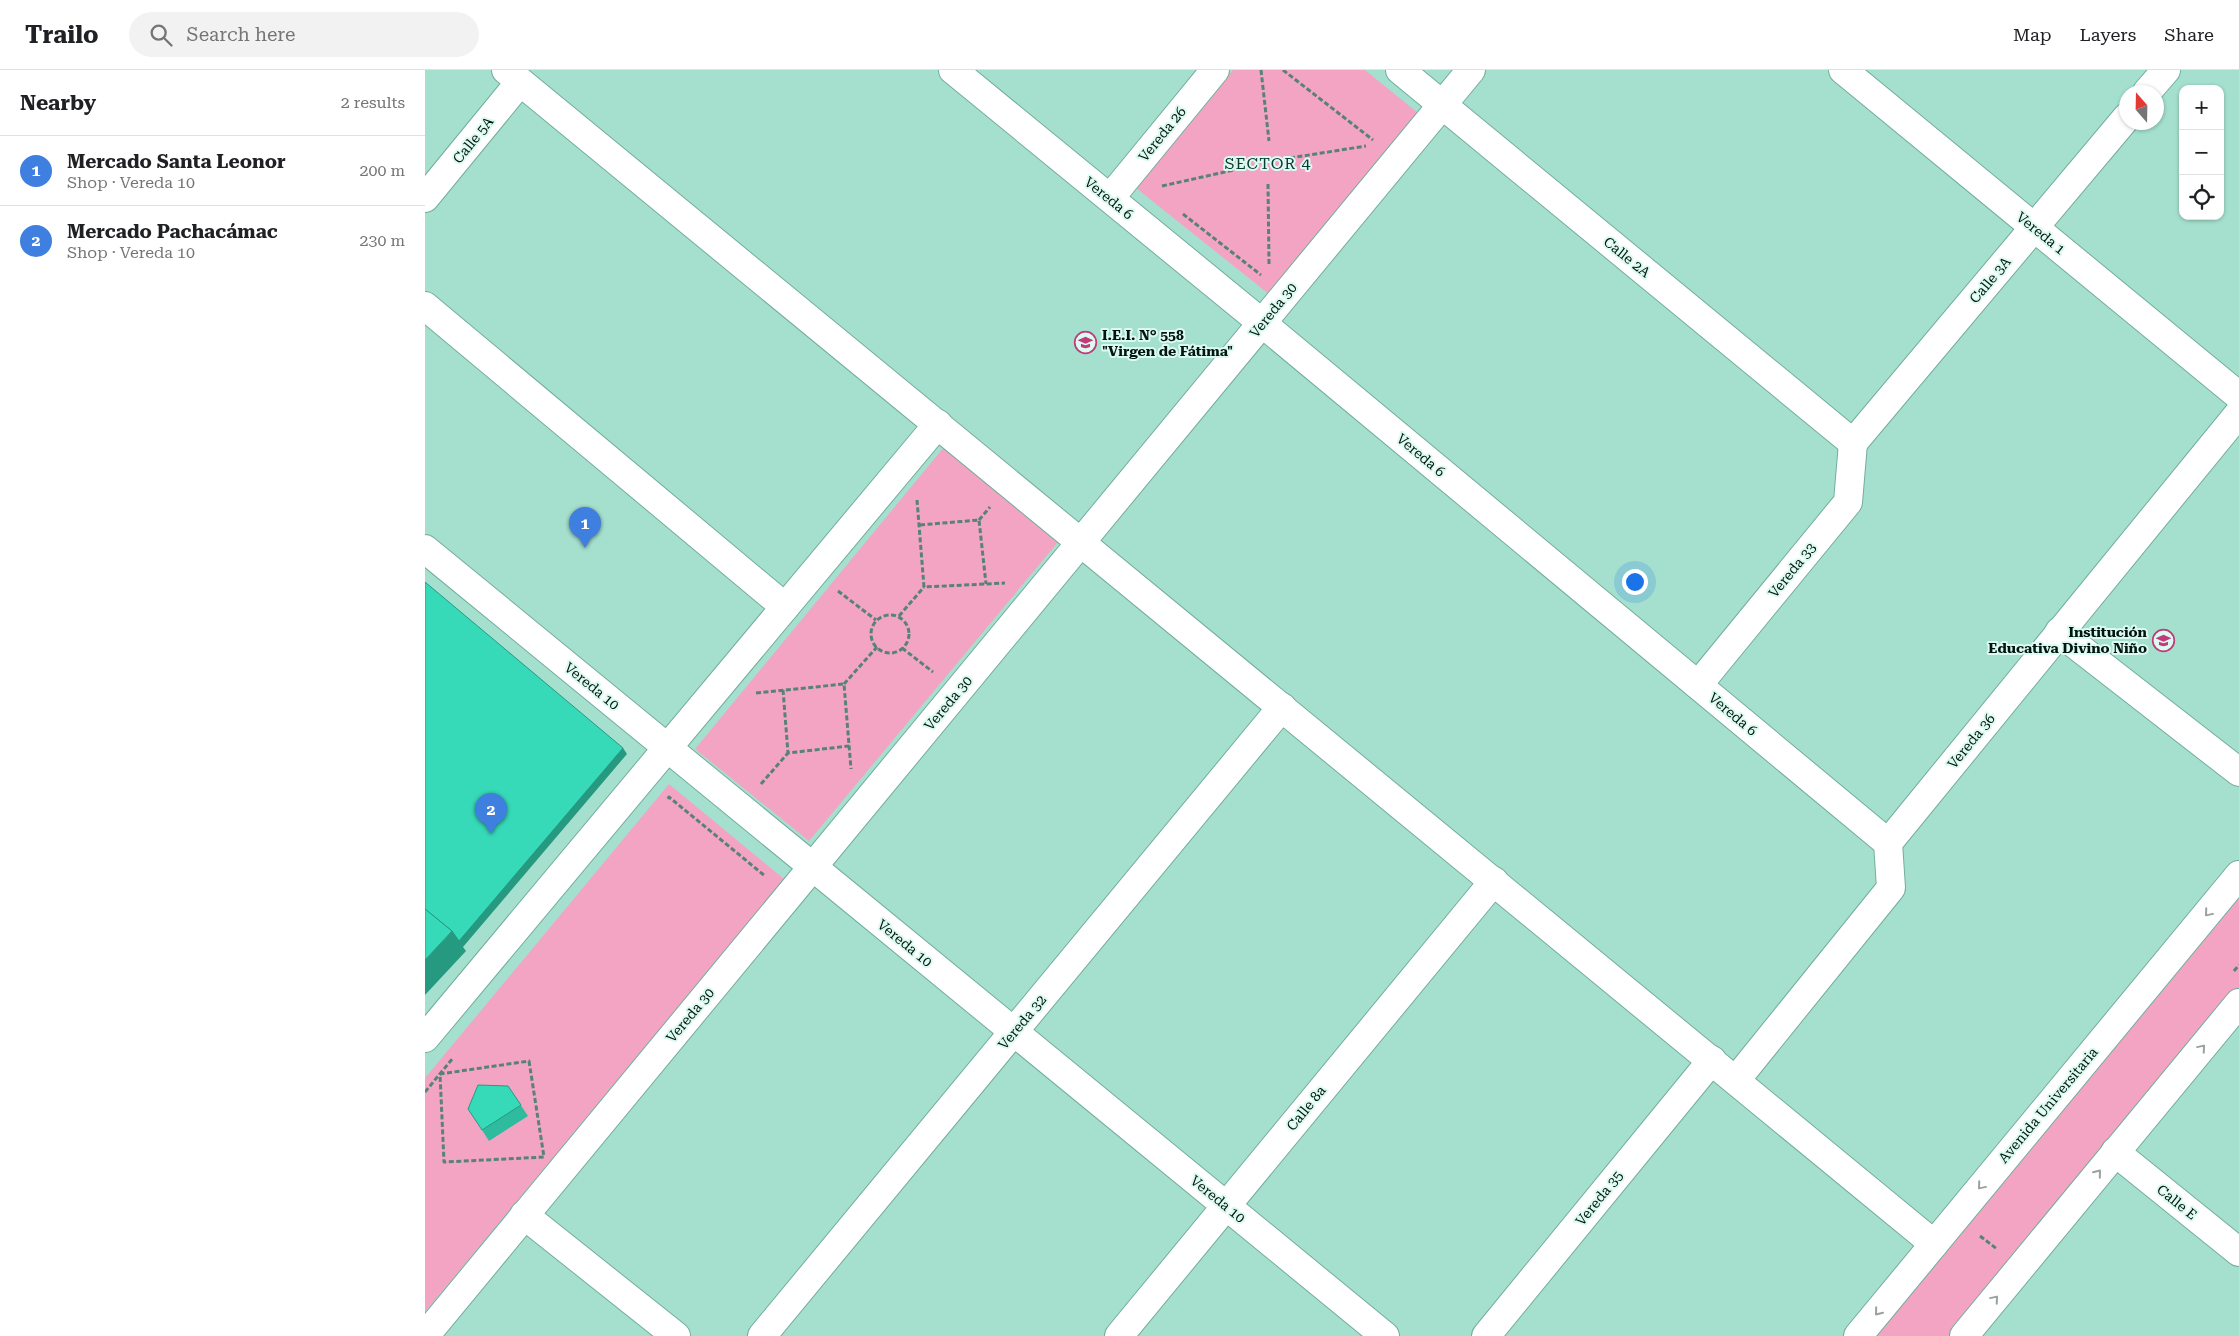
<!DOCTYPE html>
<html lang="en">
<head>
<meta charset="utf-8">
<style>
	body { margin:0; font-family:"Roboto Serif",serif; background:#f2f2f2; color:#202124 }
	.controls { position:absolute; right:15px; top:15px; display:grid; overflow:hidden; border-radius:10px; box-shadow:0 1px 4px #0004 }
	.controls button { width:45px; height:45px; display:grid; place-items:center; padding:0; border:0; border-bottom:1px solid #e0e0e0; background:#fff; color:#202124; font:25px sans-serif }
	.compass { position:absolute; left:1694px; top:15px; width:45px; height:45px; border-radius:50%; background:#fff; box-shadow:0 1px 4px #0004; rotate:340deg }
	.you { position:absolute; left:1209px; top:511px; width:18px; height:18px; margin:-12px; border:4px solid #fff; border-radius:50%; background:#1a73e8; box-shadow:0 0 0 8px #1a73e833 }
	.badge { display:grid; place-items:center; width:32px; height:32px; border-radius:50%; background:#ea580c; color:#fff; font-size:16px; font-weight:700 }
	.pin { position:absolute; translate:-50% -41px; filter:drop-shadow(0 1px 2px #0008) }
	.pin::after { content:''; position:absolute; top:26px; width:18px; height:15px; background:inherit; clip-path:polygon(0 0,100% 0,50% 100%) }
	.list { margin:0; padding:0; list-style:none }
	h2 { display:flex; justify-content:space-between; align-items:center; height:65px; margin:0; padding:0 20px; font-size:21px }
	h2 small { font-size:16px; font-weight:400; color:#757577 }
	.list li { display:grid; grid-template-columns:32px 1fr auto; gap:15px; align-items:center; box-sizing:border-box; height:70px; padding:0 20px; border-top:1px solid #e0e0e0 }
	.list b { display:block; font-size:19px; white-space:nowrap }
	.list p { margin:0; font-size:16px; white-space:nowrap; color:#757577 }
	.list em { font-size:16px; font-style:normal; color:#757577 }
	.icon { flex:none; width:28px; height:28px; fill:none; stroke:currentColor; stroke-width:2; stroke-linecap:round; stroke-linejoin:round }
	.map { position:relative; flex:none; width:1814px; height:1266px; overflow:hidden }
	header { display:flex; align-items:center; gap:30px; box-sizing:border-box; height:70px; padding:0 25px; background:#fff; border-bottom:1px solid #e0e0e0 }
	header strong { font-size:24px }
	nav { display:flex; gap:28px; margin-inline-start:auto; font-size:18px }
	.search { width:350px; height:45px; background:#f2f2f2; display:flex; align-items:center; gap:12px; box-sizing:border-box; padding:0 18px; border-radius:28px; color:#757577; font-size:19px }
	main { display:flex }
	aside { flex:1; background:#fff }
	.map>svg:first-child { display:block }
	.green { fill:#f4a4c3 }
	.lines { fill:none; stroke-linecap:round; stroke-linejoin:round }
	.street-casing { stroke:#73ad9d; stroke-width:30 }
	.secondary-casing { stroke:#73ad9d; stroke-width:30 }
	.path { stroke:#588276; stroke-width:3; stroke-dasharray:5 2.5; stroke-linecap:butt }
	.street { stroke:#fff; stroke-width:28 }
	.secondary { stroke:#fff; stroke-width:28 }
	.wall { fill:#2ebb9e }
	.shaded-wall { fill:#269981 }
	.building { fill:#36dab8; stroke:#269981 }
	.oneway { stroke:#99a29f }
	.labels { text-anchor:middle; stroke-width:4; stroke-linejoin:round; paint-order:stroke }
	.street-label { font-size:14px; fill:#001610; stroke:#ddfaf1 }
	.poi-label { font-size:14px; font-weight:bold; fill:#001610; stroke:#ddfaf1; text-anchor:start }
	.quarter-label { font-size:16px; letter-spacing:1px; fill:#0b3a2f; stroke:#ddfaf1 }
</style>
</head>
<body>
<header>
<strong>Trailo</strong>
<div class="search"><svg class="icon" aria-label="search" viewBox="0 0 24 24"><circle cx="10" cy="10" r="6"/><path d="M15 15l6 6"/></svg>Search here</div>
<nav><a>Map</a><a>Layers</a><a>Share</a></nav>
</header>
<main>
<aside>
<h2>Nearby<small>2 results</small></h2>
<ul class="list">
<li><span class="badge" style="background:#3f7fe0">1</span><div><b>Mercado Santa Leonor</b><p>Shop · Vereda 10</p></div><em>200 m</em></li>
<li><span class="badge" style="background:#3f7fe0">2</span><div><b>Mercado Pachacámac</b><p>Shop · Vereda 10</p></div><em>230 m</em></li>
</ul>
</aside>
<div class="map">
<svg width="1814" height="1266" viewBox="0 0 1814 1266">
	<rect width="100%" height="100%" fill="#a5e0cf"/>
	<g class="green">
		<polygon points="808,0 940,0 993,43 845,225 711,118"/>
		<polygon points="519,377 634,471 384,771 270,679"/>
		<polygon points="244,714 359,809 0,1242 0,1008"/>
		<polygon points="1814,828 1814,918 1528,1266 1451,1266"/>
	</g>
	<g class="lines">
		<defs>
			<g id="street">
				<polyline points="81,0 1509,1174"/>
				<polyline points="528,0 837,253 1463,773"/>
				<polyline points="975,0 1428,373"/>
				<polyline points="1418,0 1814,326"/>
				<polyline points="1722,22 1741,0"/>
				<polyline points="0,128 95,12"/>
				<polyline points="685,128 790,0"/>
				<polyline points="0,236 360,537"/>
				<polyline points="1428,373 1702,47"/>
				<polyline points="0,479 960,1266"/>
				<polyline points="1634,562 1814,702"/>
				<polyline points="1273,615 1423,432 1428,373"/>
				<polyline points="0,968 513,354"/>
				<polyline points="1311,1010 1466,818 1463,773 1814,343"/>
				<polyline points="1690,1082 1814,1182"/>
				<polyline points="99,1145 251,1266"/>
				<polyline points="0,1266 1046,0"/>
				<polyline points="337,1266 857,637"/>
				<polyline points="694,1266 1069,811"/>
				<polyline points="1061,1266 1287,990"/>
			</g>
			<g id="secondary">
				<polyline points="1433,1266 1814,805"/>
				<polyline points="1539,1266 1814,933"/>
			</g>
		</defs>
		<use href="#street" class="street-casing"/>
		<use href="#secondary" class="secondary-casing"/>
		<g class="path">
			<polyline points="836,0 844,71"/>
			<polyline points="858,0 948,70"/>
			<polyline points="865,88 941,76"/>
			<polyline points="843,114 844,194"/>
			<polyline points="737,116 822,97"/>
			<polyline points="758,144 836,205"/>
			<polyline points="492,430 499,517 580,513"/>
			<polyline points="554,450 565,437"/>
			<polyline points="495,455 554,450 561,514"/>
			<polyline points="413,521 451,550"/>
			<circle cx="465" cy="564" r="19"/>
			<polyline points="474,546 499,517"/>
			<polyline points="477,578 508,602"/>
			<polyline points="419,614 452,577"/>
			<polyline points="358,620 363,683 424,676"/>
			<polyline points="331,623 419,614 426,699"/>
			<polyline points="336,714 363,683"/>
			<polyline points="243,729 244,727 340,806"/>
			<polyline points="1809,901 1814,895"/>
			<polygon points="104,991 119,1087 19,1092 15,1004"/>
			<polyline points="0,1022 28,988"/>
			<polyline points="1555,1166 1572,1179"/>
		</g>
		<use href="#street" class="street"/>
		<use href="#secondary" class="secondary"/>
	</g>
	<polygon class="wall" points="83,1016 103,1046 64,1071 57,1060"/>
	<polygon class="shaded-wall" points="198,678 202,684 38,877 41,881 0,925 0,890"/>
	<g class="building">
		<polygon points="0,512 198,678 34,871 27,861 0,839"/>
		<polygon points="0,839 27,861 0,890"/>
		<polygon points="53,1015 83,1016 96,1035 57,1060 43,1039"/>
	</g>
	<defs><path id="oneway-chevron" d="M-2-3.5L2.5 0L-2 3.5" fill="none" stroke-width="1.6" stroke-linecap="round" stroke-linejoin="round" transform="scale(1.25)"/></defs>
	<g class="oneway">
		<use href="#oneway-chevron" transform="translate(1783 843) rotate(130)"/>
		<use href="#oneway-chevron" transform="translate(1777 978) rotate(-50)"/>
		<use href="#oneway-chevron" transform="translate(1673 1103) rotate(-51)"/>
		<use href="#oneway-chevron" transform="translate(1556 1116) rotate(130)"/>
		<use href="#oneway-chevron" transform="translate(1570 1229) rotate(-50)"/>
		<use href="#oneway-chevron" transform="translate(1453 1242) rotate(129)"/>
	</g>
	<defs>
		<symbol id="school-ring" viewBox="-11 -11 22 22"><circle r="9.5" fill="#ddfaf1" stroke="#c13a7b" stroke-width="1.5"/><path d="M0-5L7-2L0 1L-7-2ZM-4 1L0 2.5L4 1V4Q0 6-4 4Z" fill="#c13a7b"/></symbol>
	</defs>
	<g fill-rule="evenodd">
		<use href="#school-ring" x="648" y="260" width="25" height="25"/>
		<use href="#school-ring" x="1726" y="558" width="25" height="25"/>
	</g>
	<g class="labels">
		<g class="street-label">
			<text transform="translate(737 64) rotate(-51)" y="5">Vereda 26</text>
			<text transform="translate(48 70) rotate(-51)" y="5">Calle 5A</text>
			<text transform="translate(684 128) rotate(39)" y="5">Vereda 6</text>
			<text transform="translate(1616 163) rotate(39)" y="5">Vereda 1</text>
			<text transform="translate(1202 187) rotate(39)" y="5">Calle 2A</text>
			<text transform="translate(1565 210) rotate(-50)" y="5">Calle 3A</text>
			<text transform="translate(848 240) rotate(-51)" y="5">Vereda 30</text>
			<text transform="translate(996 385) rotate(40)" y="5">Vereda 6</text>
			<text transform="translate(1367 500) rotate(-51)" y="5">Vereda 33</text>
			<text transform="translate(167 616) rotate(39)" y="5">Vereda 10</text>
			<text transform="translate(523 633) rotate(-50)" y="5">Vereda 30</text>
			<text transform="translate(1308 644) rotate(40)" y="5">Vereda 6</text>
			<text transform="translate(1546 671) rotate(-51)" y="5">Vereda 36</text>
			<text transform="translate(480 873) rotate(39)" y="5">Vereda 10</text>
			<text transform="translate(265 945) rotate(-50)" y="5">Vereda 30</text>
			<text transform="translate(597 952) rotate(-50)" y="5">Vereda 32</text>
			<text transform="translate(1623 1035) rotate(-50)" y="5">Avenida Universitaria</text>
			<text transform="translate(881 1038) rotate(-51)" y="5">Calle 8a</text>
			<text transform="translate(1174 1128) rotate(-51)" y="5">Vereda 35</text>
			<text transform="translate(793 1129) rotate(39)" y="5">Vereda 10</text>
			<text transform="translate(1752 1132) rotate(39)" y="5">Calle E</text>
		</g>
		<g class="poi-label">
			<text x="677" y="270">I.E.I. N° 558<tspan x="677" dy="16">"Virgen de Fátima"</tspan></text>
			<text x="1722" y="567" text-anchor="end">Institución<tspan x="1722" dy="16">Educativa Divino Niño</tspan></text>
		</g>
		<g class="quarter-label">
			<text x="843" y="99">SECTOR 4</text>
		</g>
	</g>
</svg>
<div class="controls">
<button>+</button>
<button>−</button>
<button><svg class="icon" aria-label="locate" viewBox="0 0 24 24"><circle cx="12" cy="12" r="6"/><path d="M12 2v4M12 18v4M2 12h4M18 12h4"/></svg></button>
</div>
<svg class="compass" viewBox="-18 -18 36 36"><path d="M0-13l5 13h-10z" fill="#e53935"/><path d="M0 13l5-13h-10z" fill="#757577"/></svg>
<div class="you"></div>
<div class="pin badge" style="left:160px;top:478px;background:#3f7fe0">1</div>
<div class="pin badge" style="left:66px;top:764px;background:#3f7fe0">2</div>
</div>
</main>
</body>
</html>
